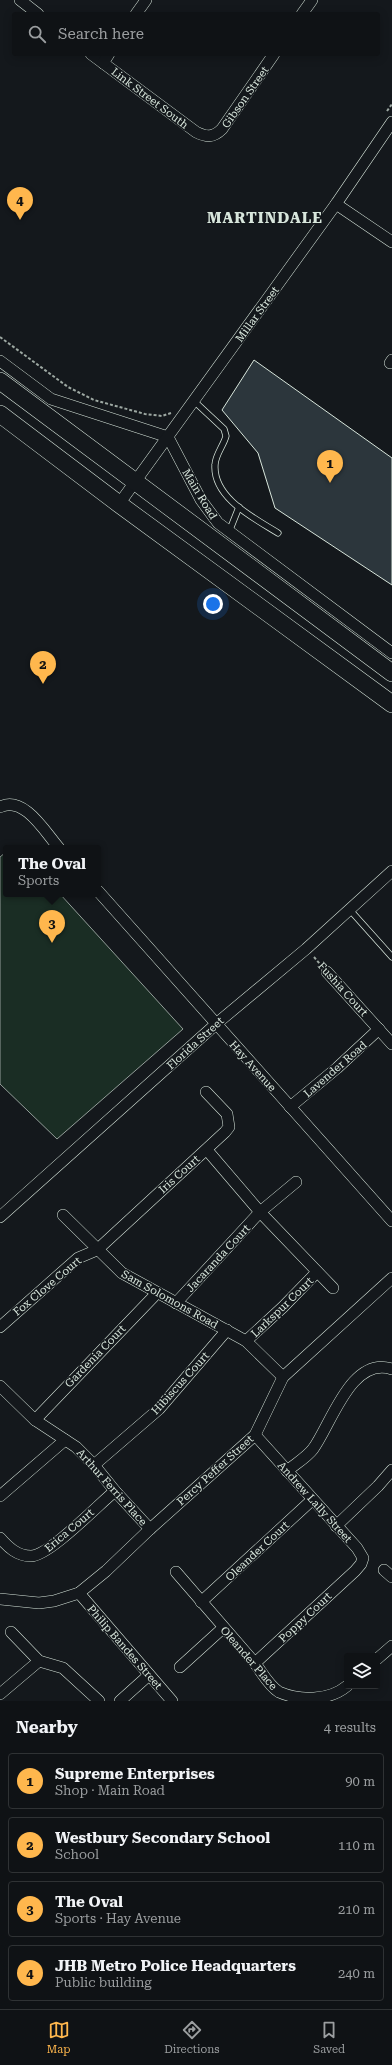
<!DOCTYPE html>
<html lang="en">
<head>
<meta charset="utf-8">
<style>
	body { margin:0; font-family:"Roboto Serif",serif; background:#181b1e; color:#f1f3f6 }
	.controls { position:absolute; right:12px; bottom:12px; display:grid; overflow:hidden; border-radius:4px; box-shadow:0 2px 10px #0003 }
	.controls button { width:36px; height:36px; display:grid; place-items:center; padding:0; border:0; border-bottom:1px solid #2f3234; background:#0f1215; color:#f1f3f6; font:20px sans-serif }
	.you { position:absolute; left:213px; top:604px; width:14px; height:14px; margin:-10px; border:3px solid #fff; border-radius:50%; background:#1a73e8; box-shadow:0 0 0 6px #1a73e833 }
	.badge { display:grid; place-items:center; width:26px; height:26px; border-radius:50%; background:#ffb74d; color:#111; font-size:13px; font-weight:700 }
	.pin { position:absolute; translate:-50% -33px; filter:drop-shadow(0 1px 2px #0008) }
	.pin::after { content:''; position:absolute; top:21px; width:14px; height:12px; background:inherit; clip-path:polygon(0 0,100% 0,50% 100%) }
	.popup { position:absolute; left:3px; top:845px; width:98px; height:52px; box-sizing:border-box; display:grid; place-content:center; border-radius:4px; background:#0f1215; filter:drop-shadow(0 1px 3px #0005); font-size:13px; white-space:nowrap; color:#9b9ea0 }
	.popup b { font-size:15px; color:#f1f3f6 }
	.popup::after { content:''; position:absolute; left:50%; top:100%; margin-left:-8px; border:8px solid transparent; border-top-color:#0f1215 }
	.list { margin:0; padding:0; list-style:none }
	h2 { display:flex; justify-content:space-between; align-items:center; height:52px; margin:0; padding:0 16px; font-size:17px }
	h2 small { font-size:13px; font-weight:400; color:#9b9ea0 }
	.list li { display:grid; grid-template-columns:26px 1fr auto; gap:12px; align-items:center; box-sizing:border-box; height:56px; margin:0 8px 8px; padding:0 8px; border:1px solid #2f3234; border-radius:4px }
	.list b { display:block; font-size:15px; white-space:nowrap }
	.list p { margin:0; font-size:13px; white-space:nowrap; color:#9b9ea0 }
	.list em { font-size:13px; font-style:normal; color:#9b9ea0 }
	.icon { flex:none; width:22px; height:22px; fill:none; stroke:currentColor; stroke-width:2; stroke-linecap:round; stroke-linejoin:round }
	.map { position:relative; flex:none; width:392px; height:1701px; overflow:hidden }
	.search { position:absolute; background:#0f1215; box-shadow:0 2px 10px #0003; left:12px; right:12px; top:12px; height:44px; display:flex; align-items:center; gap:10px; box-sizing:border-box; padding:0 14px; border-radius:4px; color:#9b9ea0; font-size:15px }
	.sheet { height:308px; background:#0f1215 }
	nav { display:flex; justify-content:space-around; align-items:center; box-sizing:border-box; height:56px; border-top:1px solid #2f3234; background:#0f1215; font-size:11px; color:#9b9ea0 }
	nav a { display:grid; justify-items:center; gap:2px }
	nav .on { color:#ffb74d }
	.map>svg:first-child { display:block }
	.green { fill:#1a2d24; stroke:#939e99 }
	.building { fill:#2c363c; stroke:#d8e6dc }
	.lines { fill:none; stroke-linecap:round; stroke-linejoin:round }
	.lane-casing { stroke:#d8e6dc; stroke-width:7 }
	.street-casing { stroke:#d8e6dc; stroke-width:12 }
	.primary-casing { stroke:#d8e6dc; stroke-width:18 }
	.path { stroke:#9da8a2; stroke-width:2; stroke-dasharray:3 2; stroke-linecap:butt }
	.lane { stroke:#14181c; stroke-width:5.5 }
	.street { stroke:#14181c; stroke-width:11 }
	.primary { stroke:#14181c; stroke-width:17 }
	.labels { text-anchor:middle; stroke-width:3; stroke-linejoin:round; paint-order:stroke }
	.street-label { font-size:11px; fill:#d8e6dc; stroke:#14181c }
	.district-label { font-size:15px; font-weight:bold; letter-spacing:1px; fill:#d8e6dc; stroke:#14181c }
</style>
</head>
<body>
<div class="map">
<svg width="392" height="1701" viewBox="0 0 392 1701">
	<rect width="100%" height="100%" fill="#14181c"/>
	<polygon class="green" points="6,852 6,894 60,894 183,1029 57,1139 0,1084 0,857"/>
	<polygon class="building" points="254,360 392,458 392,585 275,508 258,453 222,410"/>
	<g class="lines">
		<defs>
			<g id="lane">
				<path d="M194 401 224 429 226 436C224 445 215 455 215 465 213 498 254 518 278 533"/>
				<polyline points="229,532 239,507"/>
				<polyline points="350,910 392,957"/>
			</g>
			<g id="street">
				<polyline points="20,0 38,14"/>
				<polyline points="136,14 146,0"/>
				<polyline points="302,14 312,0"/>
				<path d="M91 54 196 132C206 137 213 138 222 129L274 54"/>
				<polyline points="103,63 109,54"/>
				<polyline points="336,204 392,242"/>
				<polyline points="0,361 51,399 168,437 201,500 218,523 392,653"/>
				<polyline points="390,363 392,360"/>
				<polyline points="119,504 336,204 392,122"/>
				<path d="M0 807C24 795 45 832 59 848"/>
				<polyline points="98,891 392,1221"/>
				<polyline points="327,972 392,1044"/>
				<polyline points="290,1107 337,1068 379,1029"/>
				<polyline points="207,1150 260,1212 333,1288"/>
				<polyline points="63,1215 122,1273 246,1341 283,1377"/>
				<polyline points="0,1217 216,1024 306,949 392,871"/>
				<polyline points="176,1303 260,1212 296,1182"/>
				<polyline points="0,1327 78,1258 97,1250 225,1132 229,1127 227,1114 206,1092"/>
				<polyline points="246,1341 283,1307 317,1272"/>
				<polyline points="0,1386 35,1420 76,1447 94,1465 115,1491 150,1529"/>
				<polyline points="35,1420 157,1293"/>
				<polyline points="94,1465 159,1409 227,1330"/>
				<path d="M287 1471C295 1464 306 1458 313 1449 331 1425 351 1355 392 1369"/>
				<polyline points="0,1496 65,1440"/>
				<polyline points="336,1526 378,1486 392,1470"/>
				<path d="M0 1538C8 1547 17 1556 31 1556 49 1556 99 1504 115 1491"/>
				<polyline points="384,1570 392,1577"/>
				<path d="M176 1572C202 1602 228 1632 254 1662 262 1672 268 1685 279 1692 300 1701 329 1701 347 1686"/>
				<polyline points="79,1593 172,1701"/>
				<polyline points="0,1599 39,1603 54,1601 79,1593 106,1571 150,1529 255,1435 283,1377 392,1278"/>
				<polyline points="201,1602 312,1500"/>
				<polyline points="11,1632 39,1661 63,1668 99,1701"/>
				<polyline points="377,1659 392,1646"/>
				<polyline points="255,1663 355,1571 361,1564 363,1558 357,1548 255,1435"/>
				<polyline points="180,1667 223,1628"/>
				<polyline points="0,1694 39,1661"/>
				<polyline points="120,1701 149,1675"/>
			</g>
			<g id="primary">
				<polyline points="0,381 392,673"/>
				<polyline points="0,414 119,504 392,704"/>
			</g>
		</defs>
		<use href="#lane" class="lane-casing"/>
		<use href="#street" class="street-casing"/>
		<use href="#primary" class="primary-casing"/>
		<g class="path">
			<polyline points="387,111 392,104"/>
			<polyline points="0,337 68,387 94,400 145,414 162,416 171,413"/>
			<polyline points="314,957 320,964"/>
		</g>
		<use href="#lane" class="lane"/>
		<use href="#street" class="street"/>
		<use href="#primary" class="primary"/>
	</g>
	<g class="labels">
		<g class="street-label">
			<text transform="translate(245 97) rotate(-55)" y="4">Gibson Street</text>
			<text transform="translate(150 98) rotate(37)" y="4">Link Street South</text>
			<text transform="translate(257 314) rotate(-54)" y="4">Millar Street</text>
			<text transform="translate(200 494) rotate(59)" y="4">Main Road</text>
			<text transform="translate(343 989) rotate(48)" y="4">Fushia Court</text>
			<text transform="translate(195 1043) rotate(-42)" y="4">Florida Street</text>
			<text transform="translate(253 1066) rotate(48)" y="4">Hay Avenue</text>
			<text transform="translate(335 1069) rotate(-41)" y="4">Lavender Road</text>
			<text transform="translate(179 1174) rotate(-42)" y="4">Iris Court</text>
			<text transform="translate(218 1258) rotate(-47)" y="4">Jacaranda Court</text>
			<text transform="translate(47 1286) rotate(-40)" y="4">Fox Clove Court</text>
			<text transform="translate(170 1299) rotate(29)" y="4">Sam Solomons Road</text>
			<text transform="translate(282 1307) rotate(-44)" y="4">Larkspur Court</text>
			<text transform="translate(95 1356) rotate(-46)" y="4">Gardenia Court</text>
			<text transform="translate(180 1383) rotate(-48)" y="4">Hibiscus Court</text>
			<text transform="translate(215 1470) rotate(-42)" y="4">Percy Peffer Street</text>
			<text transform="translate(112 1487) rotate(48)" y="4">Arthur Ferris Place</text>
			<text transform="translate(315 1502) rotate(48)" y="4">Andrew Lally Street</text>
			<text transform="translate(69 1530) rotate(-40)" y="4">Erica Court</text>
			<text transform="translate(257 1551) rotate(-43)" y="4">Oleander Court</text>
			<text transform="translate(305 1617) rotate(-43)" y="4">Poppy Court</text>
			<text transform="translate(125 1647) rotate(49)" y="4">Philip Bandes Street</text>
			<text transform="translate(249 1658) rotate(49)" y="4">Oleander Place</text>
		</g>
		<g class="district-label">
			<text x="265" y="223">MARTINDALE</text>
		</g>
	</g>
</svg>
<div class="controls">
<button><svg class="icon" aria-label="layers" viewBox="0 0 24 24"><path d="M12 4l9 5-9 5-9-5zM3 14l9 5 9-5"/></svg></button>
</div>
<div class="you"></div>
<div class="pin badge" style="left:330px;top:483px">1</div>
<div class="pin badge" style="left:43px;top:684px">2</div>
<div class="pin badge" style="left:52px;top:943px">3</div>
<div class="popup"><b>The Oval</b>Sports</div>
<div class="pin badge" style="left:20px;top:220px">4</div>
<div class="search"><svg class="icon" aria-label="search" viewBox="0 0 24 24"><circle cx="10" cy="10" r="6"/><path d="M15 15l6 6"/></svg>Search here</div>
</div>
<section class="sheet">
<h2>Nearby<small>4 results</small></h2>
<ul class="list">
<li><span class="badge">1</span><div><b>Supreme Enterprises</b><p>Shop · Main Road</p></div><em>90 m</em></li>
<li><span class="badge">2</span><div><b>Westbury Secondary School</b><p>School</p></div><em>110 m</em></li>
<li><span class="badge">3</span><div><b>The Oval</b><p>Sports · Hay Avenue</p></div><em>210 m</em></li>
<li><span class="badge">4</span><div><b>JHB Metro Police Headquarters</b><p>Public building</p></div><em>240 m</em></li>
</ul>
</section>
<nav>
<a class="on"><svg class="icon" aria-label="map" viewBox="0 0 24 24"><path d="M3 6l6-2 6 2 6-2v14l-6 2-6-2-6 2zM9 4v14M15 6v14"/></svg>Map</a>
<a><svg class="icon" aria-label="directions" viewBox="0 0 24 24"><path d="M12 3l9 9-9 9-9-9zM9 14v-3h6M13 9l2 2-2 2"/></svg>Directions</a>
<a><svg class="icon" aria-label="saved" viewBox="0 0 24 24"><path d="M7 4h10v16l-5-4-5 4z"/></svg>Saved</a>
</nav>
</body>
</html>
